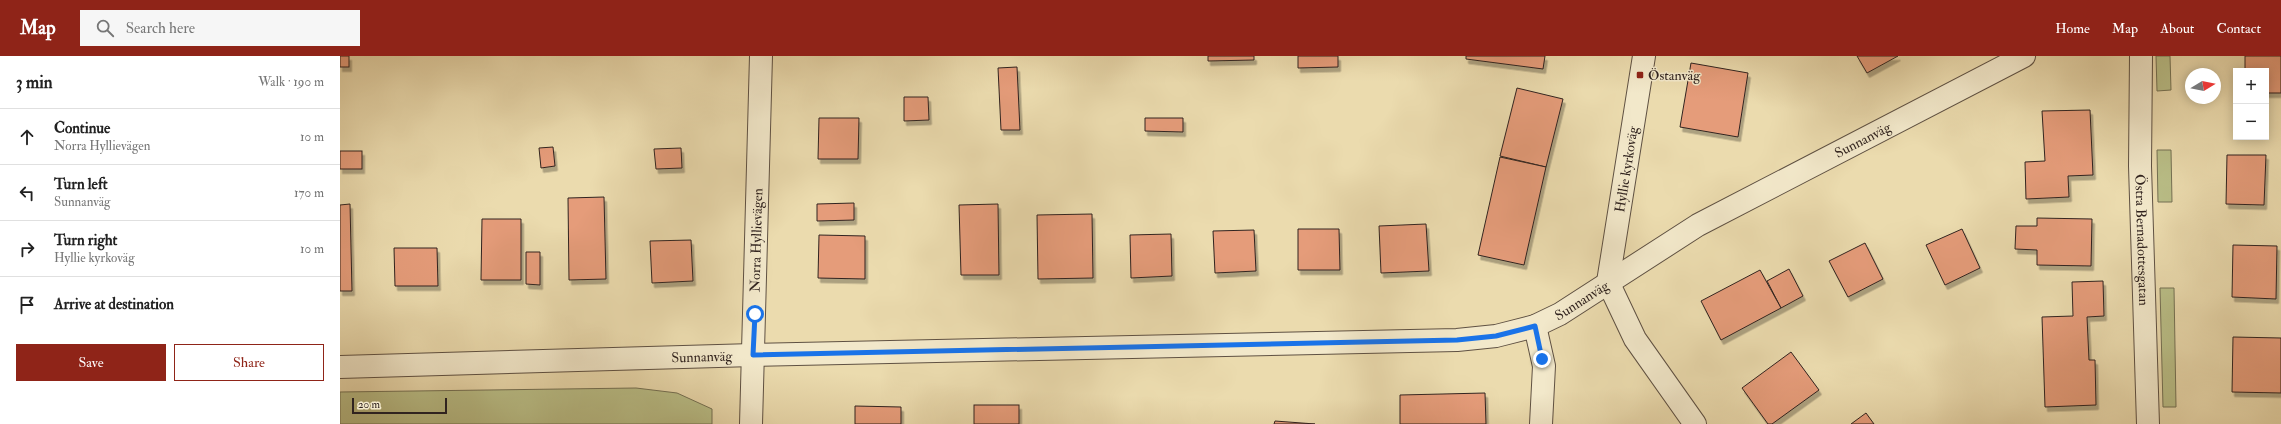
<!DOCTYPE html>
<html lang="en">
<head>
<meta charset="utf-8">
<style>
	body { margin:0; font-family:"IM FELL Double Pica",serif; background:#f6f6f6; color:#222 }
	.controls { position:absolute; right:12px; top:12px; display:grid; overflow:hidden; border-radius:0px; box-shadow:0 2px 10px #0003 }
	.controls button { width:36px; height:36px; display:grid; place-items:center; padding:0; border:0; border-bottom:1px solid #e0e0e0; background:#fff; color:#222; font:20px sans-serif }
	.compass { position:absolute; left:1845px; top:12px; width:36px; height:36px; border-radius:50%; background:#fff; box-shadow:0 2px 10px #0003; rotate:80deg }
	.scale { position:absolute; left:12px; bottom:10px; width:95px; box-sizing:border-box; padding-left:4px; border:2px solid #30231f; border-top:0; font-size:11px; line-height:14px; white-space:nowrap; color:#30231f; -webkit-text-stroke:3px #f2e8ca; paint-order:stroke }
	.stop { position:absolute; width:12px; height:12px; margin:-9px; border:3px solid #1a73e8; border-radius:50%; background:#fff }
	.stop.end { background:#1a73e8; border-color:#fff; box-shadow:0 1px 4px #0008 }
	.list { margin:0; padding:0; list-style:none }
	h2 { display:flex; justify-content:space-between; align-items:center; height:52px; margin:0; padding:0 16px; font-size:17px }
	h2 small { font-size:13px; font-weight:400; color:#767676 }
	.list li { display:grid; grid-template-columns:26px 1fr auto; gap:12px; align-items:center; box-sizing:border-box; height:56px; padding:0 16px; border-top:1px solid #e0e0e0 }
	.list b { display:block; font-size:15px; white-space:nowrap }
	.list p { margin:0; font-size:13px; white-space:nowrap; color:#767676 }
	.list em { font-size:13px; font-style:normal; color:#767676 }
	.actions { display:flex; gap:8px; padding:12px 16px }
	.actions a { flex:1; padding:9px 0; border:1px solid #8f2418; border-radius:0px; text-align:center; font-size:14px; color:#8f2418 }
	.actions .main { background:#8f2418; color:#fff }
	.icon { flex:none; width:22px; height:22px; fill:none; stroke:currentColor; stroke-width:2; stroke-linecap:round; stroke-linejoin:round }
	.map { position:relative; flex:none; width:1941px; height:368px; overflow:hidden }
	header { display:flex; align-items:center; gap:24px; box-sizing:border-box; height:56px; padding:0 20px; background:#8f2418; color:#fff }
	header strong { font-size:19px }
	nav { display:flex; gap:22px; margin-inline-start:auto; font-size:14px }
	.search { width:280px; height:36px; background:#f6f6f6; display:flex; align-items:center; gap:10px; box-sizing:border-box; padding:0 14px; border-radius:0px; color:#767676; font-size:15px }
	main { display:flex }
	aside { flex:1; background:#fff }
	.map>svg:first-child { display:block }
	.green { fill:#babf88; stroke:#757154 }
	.building { fill:#e59c7a; stroke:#30231f; filter:url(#shadow) }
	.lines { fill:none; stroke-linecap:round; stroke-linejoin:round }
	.minor-casing { stroke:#5f5143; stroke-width:24 }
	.minor { stroke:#f2e8ca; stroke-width:22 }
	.route { stroke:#1a73e8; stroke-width:5 }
	.poi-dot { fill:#8f2418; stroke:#f2e8ca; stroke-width:1.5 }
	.labels { text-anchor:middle; stroke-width:3; stroke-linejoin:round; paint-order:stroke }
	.poi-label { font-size:14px; fill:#30231f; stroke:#f2e8ca; text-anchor:start }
	.street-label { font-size:14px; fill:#30231f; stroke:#f2e8ca }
</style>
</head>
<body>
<header>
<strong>Map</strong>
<div class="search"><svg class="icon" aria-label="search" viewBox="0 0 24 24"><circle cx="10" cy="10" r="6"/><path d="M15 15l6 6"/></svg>Search here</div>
<nav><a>Home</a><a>Map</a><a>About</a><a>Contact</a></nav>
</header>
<main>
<aside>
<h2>3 min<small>Walk · 190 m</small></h2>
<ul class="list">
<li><svg class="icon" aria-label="ahead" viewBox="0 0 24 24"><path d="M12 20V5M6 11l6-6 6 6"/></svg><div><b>Continue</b><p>Norra Hyllievägen</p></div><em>10 m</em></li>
<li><svg class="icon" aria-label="left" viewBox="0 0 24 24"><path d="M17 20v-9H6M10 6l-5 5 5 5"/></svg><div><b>Turn left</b><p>Sunnanväg</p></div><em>170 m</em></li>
<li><svg class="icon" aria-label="right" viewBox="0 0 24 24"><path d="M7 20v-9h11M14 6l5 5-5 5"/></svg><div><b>Turn right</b><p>Hyllie kyrkoväg</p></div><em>10 m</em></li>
<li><svg class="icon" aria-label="arrive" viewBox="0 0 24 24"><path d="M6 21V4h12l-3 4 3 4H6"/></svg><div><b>Arrive at destination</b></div></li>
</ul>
<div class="actions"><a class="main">Save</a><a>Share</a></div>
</aside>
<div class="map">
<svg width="1941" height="368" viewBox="0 0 1941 368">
	<defs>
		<filter id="shadow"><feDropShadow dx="2.5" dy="4.5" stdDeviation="0" flood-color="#0004"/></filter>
	</defs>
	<rect width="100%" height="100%" fill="#ebdbae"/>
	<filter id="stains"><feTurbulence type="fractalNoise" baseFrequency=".005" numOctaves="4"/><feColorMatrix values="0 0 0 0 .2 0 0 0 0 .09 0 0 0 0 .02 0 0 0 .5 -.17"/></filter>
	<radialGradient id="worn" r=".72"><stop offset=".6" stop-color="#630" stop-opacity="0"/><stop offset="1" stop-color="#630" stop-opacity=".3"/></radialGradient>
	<g class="green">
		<polygon points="1816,0 1830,0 1831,34 1817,35"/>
		<polygon points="1817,94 1831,94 1832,146 1818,146"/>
		<polygon points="1820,232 1834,232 1836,351 1823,351"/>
		<polygon points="296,332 337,337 372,353 372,368 0,368 0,336"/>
	</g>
	<g class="building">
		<rect x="0" y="0" width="9" height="11"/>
		<polygon points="868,0 914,0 914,4 868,5"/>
		<polygon points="958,0 998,0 998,11 958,12"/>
		<polygon points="1126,0 1205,0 1203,13 1126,3"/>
		<polygon points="1517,0 1558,0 1527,17"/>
		<polygon points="1905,0 1941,0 1941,37 1926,37 1926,15 1905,15"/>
		<polygon points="1351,7 1408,17 1398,81 1340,71"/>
		<polygon points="677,11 680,74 661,74 658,12"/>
		<polygon points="1177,32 1223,43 1206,111 1160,100"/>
		<polygon points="564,41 588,41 589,64 564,65"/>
		<polygon points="1750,54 1753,119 1728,120 1729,141 1686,143 1685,106 1705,105 1702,55"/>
		<polygon points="479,62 519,62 518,103 478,103"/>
		<polygon points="805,62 843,62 843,76 805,75"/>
		<polygon points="213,91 215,110 201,112 199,92"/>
		<polygon points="341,92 342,112 316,113 314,93"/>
		<rect x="0" y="95" width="22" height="18"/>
		<polygon points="1887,99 1926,99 1924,149 1886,148"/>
		<polygon points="1160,101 1206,111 1184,209 1138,199"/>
		<polygon points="264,141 266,223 229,224 228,142"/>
		<polygon points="514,147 514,164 477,165 477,148"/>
		<polygon points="10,148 12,235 0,235 0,149"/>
		<polygon points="658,148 659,219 621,219 619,149"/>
		<polygon points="752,158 753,222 698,223 697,159"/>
		<polygon points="1697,162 1752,163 1751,210 1697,209 1697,194 1675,193 1676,170 1697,170"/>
		<polygon points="142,163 181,163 181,224 141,224"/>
		<polygon points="1086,168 1089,215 1041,217 1039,170"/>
		<polygon points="958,173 999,173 1000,214 958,214"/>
		<polygon points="1622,173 1640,212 1605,229 1586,189"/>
		<polygon points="914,174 916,215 875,217 873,175"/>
		<polygon points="831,178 832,220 791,222 790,179"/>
		<polygon points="479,179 525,180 525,223 478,222"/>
		<polygon points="351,184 353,225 312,227 310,185"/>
		<polygon points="1525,187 1543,223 1508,241 1489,205"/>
		<polygon points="1893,189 1937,190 1936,243 1892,241"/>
		<polygon points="54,192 97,192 98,230 55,230"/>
		<polygon points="186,196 200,196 200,229 186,228"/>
		<polygon points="1449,213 1463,240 1441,252 1427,225"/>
		<polygon points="1420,214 1441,252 1381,284 1361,245"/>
		<polygon points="1763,225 1764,260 1747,261 1749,304 1755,304 1756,349 1705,351 1702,261 1733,260 1732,226"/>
		<polygon points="1893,281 1941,282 1941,337 1892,336"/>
		<polygon points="1451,296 1479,334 1432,368 1428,368 1402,332"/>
		<polygon points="1145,337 1146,368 1060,368 1060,339"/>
		<rect x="634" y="349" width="45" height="19"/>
		<polygon points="515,350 561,351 561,368 515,368"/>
		<polygon points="1526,357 1534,368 1511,368"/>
		<polygon points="935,365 975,368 934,368"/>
	</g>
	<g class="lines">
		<defs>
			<g id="minor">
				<path id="s1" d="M1801 0 1800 110 1808 368"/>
				<path id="s2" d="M1268 226 1304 0"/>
				<polyline points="1268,226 1295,283 1355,368"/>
				<polyline points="1195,270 1204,310 1201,368"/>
				<path id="s3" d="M0 311 413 299 1117 284 1156 280 1195 270 1220 258 1358 169 1684 0"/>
				<path id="s4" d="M411 368 421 0"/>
			</g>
		</defs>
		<use href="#minor" class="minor-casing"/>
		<use href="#minor" class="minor"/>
	</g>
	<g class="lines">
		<polyline class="route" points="415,258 413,299 1117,284 1156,280 1195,270 1202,303"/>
	</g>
	<rect class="poi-dot" x="1296" y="15" width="8" height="8" rx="2"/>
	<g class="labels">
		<g class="poi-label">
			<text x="1308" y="24">Östanväg</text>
		</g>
		<g class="street-label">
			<text dy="5" stroke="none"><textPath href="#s3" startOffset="1574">Sunnanväg</textPath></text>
			<text dy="5" stroke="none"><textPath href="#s2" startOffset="114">Hyllie kyrkoväg</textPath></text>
			<text dy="5" stroke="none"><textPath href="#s4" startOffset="184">Norra Hyllievägen</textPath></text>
			<text dy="5" stroke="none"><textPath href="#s1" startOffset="184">Östra Bernadottesgatan</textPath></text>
			<text dy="5" stroke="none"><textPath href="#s3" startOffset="1250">Sunnanväg</textPath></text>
			<text dy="5" stroke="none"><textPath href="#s3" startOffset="362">Sunnanväg</textPath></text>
		</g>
	</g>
	<rect width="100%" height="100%" filter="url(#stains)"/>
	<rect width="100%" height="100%" fill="url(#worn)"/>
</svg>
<div class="controls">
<button>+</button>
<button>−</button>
</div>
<svg class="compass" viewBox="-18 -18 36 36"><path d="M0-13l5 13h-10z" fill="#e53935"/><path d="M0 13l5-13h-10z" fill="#767676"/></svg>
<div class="scale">20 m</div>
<div class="stop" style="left:415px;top:258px"></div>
<div class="stop end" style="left:1202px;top:303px"></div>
</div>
</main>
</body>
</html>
